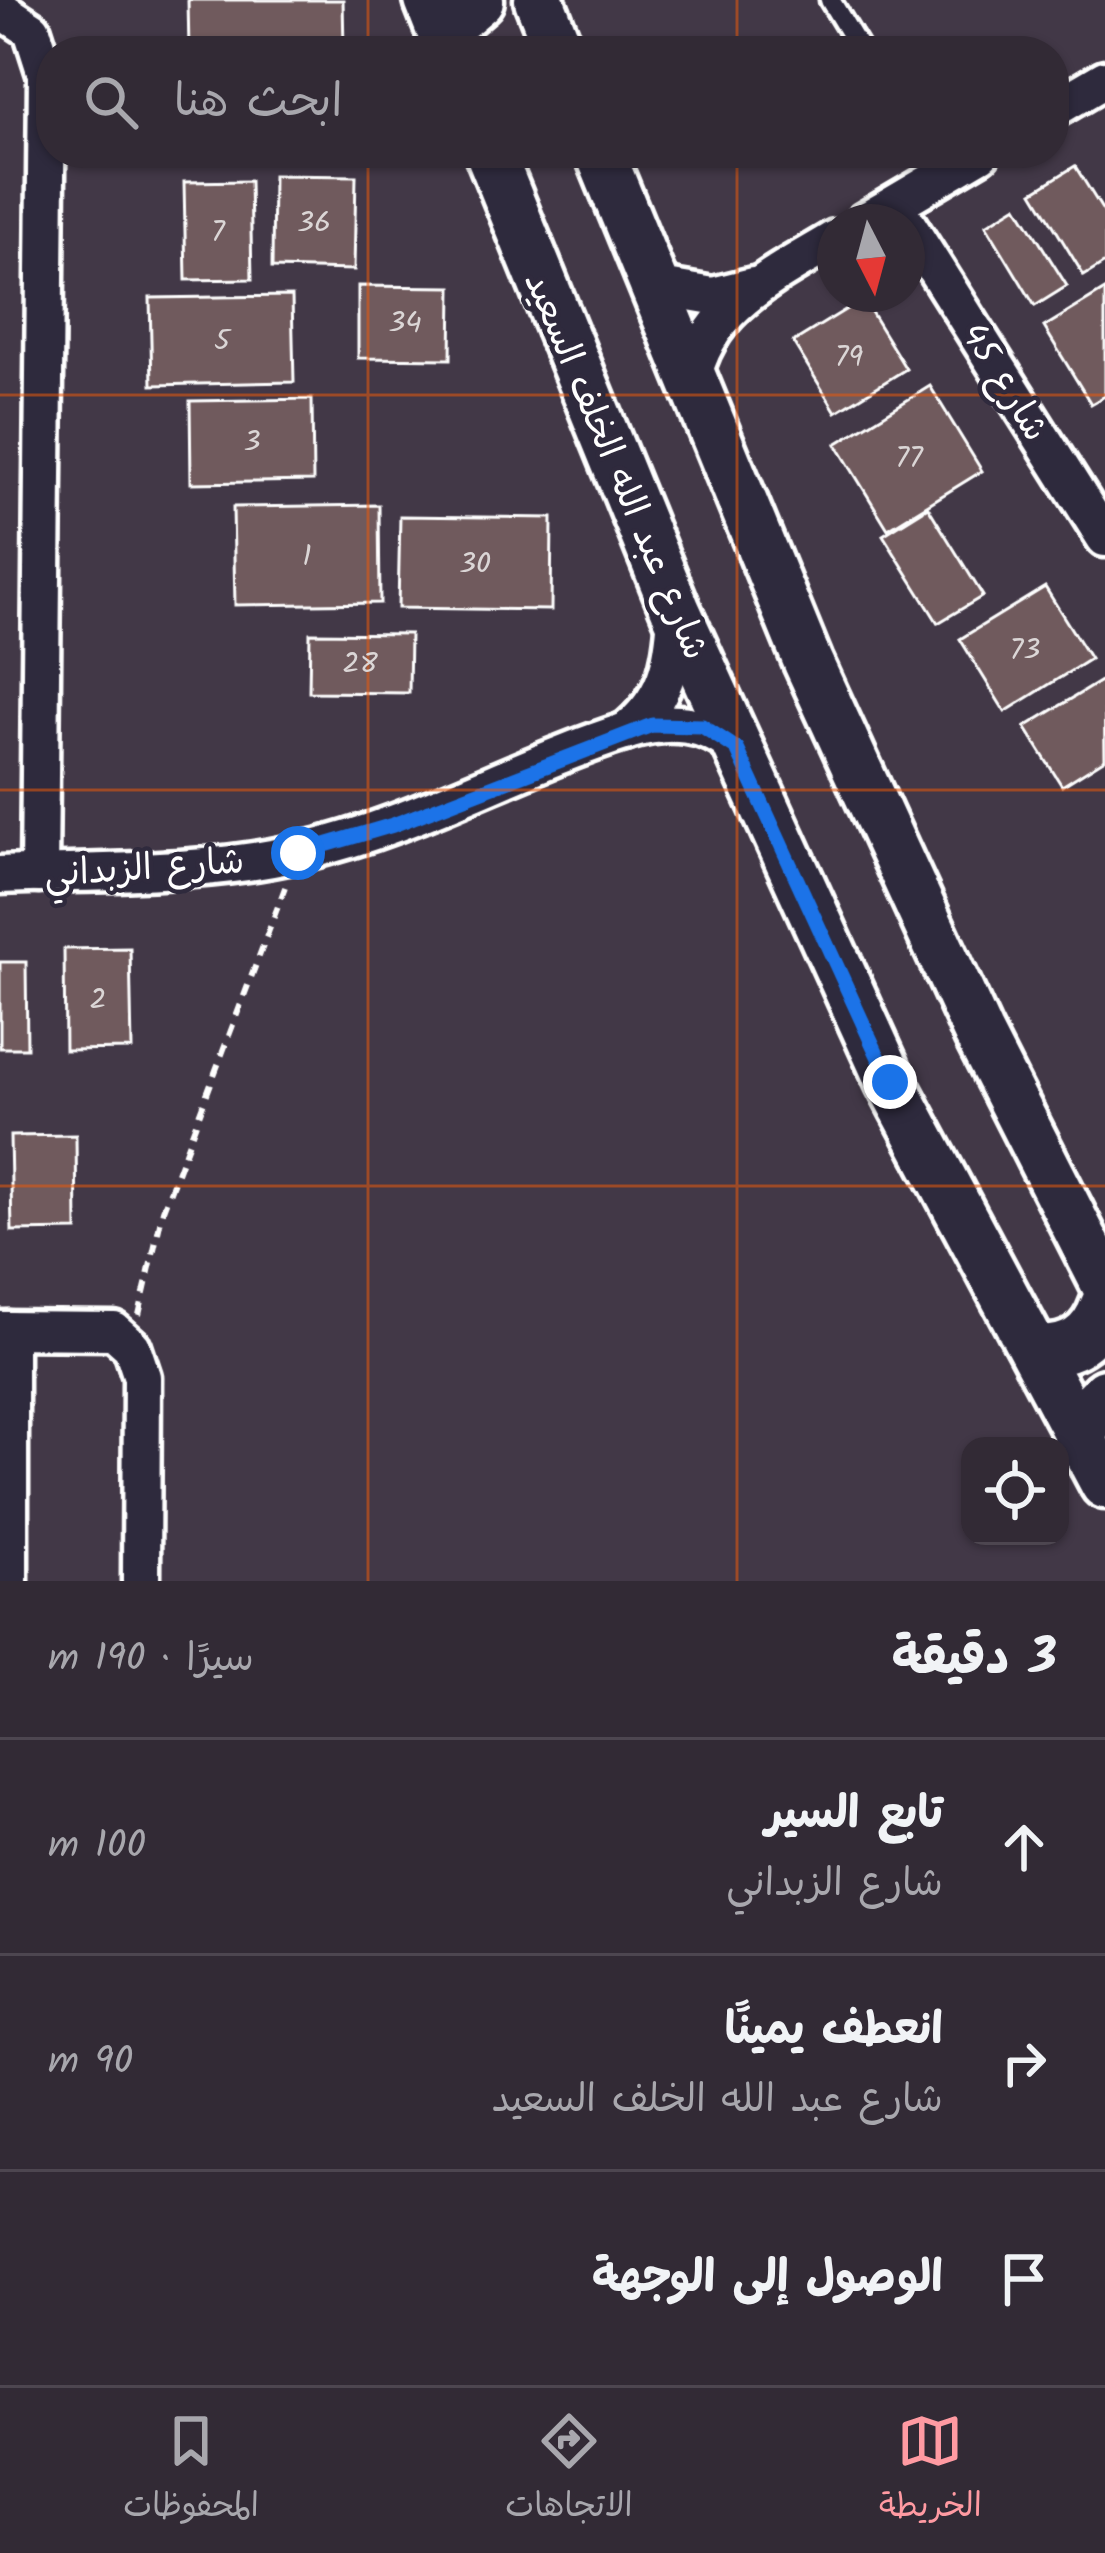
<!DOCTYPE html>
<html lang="ar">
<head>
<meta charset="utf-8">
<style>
	body { margin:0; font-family:Kalam,"Playpen Sans Arabic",sans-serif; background:#3d3641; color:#f1f3f6; direction:rtl }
	.controls { position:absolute; right:36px; bottom:36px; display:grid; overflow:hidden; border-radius:24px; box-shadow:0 3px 9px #0004 }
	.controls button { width:108px; height:108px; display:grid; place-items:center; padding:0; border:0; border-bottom:3px solid #4d4650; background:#322a35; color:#f1f3f6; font:60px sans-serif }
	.compass { position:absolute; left:817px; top:204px; width:108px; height:108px; border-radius:50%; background:#322a35; box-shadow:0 3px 9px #0004; rotate:174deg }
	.stop { position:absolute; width:36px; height:36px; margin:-27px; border:9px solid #1a73e8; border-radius:50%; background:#fff }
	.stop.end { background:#1a73e8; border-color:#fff; box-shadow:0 3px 12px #0008 }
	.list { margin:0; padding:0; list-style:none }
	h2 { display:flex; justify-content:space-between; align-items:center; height:156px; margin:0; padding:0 48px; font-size:51px }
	h2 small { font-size:39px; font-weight:400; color:#a8a7ad }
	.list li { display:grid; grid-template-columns:78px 1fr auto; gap:36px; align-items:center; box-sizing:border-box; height:216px; padding:0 48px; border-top:3px solid #4d4650 }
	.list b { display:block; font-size:45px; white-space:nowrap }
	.list p { margin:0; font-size:39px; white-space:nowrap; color:#a8a7ad }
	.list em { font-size:39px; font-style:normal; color:#a8a7ad }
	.icon { flex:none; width:66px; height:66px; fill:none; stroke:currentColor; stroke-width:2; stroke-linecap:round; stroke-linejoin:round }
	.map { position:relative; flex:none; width:1105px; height:1581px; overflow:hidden; direction:ltr }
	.search { position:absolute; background:#322a35; box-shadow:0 3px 9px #0004; left:36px; right:36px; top:36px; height:132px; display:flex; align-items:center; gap:30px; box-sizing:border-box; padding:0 42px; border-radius:48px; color:#a8a7ad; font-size:45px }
	.sheet { height:804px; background:#322a35 }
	nav { display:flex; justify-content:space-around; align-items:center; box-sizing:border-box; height:168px; border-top:3px solid #4d4650; background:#322a35; font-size:33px; color:#a8a7ad }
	nav a { display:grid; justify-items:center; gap:6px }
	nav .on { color:#ff9aa2 }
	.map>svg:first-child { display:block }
	.building { fill:#6f5a5d; stroke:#fff; stroke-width:3 }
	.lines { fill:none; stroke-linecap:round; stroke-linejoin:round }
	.lane-casing { stroke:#fff; stroke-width:27 }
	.street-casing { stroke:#fff; stroke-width:45 }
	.secondary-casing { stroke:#fff; stroke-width:57 }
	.path { stroke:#fff; stroke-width:6; stroke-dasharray:12 9; stroke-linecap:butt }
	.lane { stroke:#2f2a3d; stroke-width:18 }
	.street { stroke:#2f2a3d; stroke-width:36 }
	.secondary { stroke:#2f2a3d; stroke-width:48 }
	.route { stroke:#1a73e8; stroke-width:15 }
	.grid { fill:none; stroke:#e8590c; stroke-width:3; stroke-opacity:0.55 }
	.labels { text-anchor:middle; stroke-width:9; stroke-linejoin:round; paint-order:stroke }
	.number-label { font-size:30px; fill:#dbd6d6 }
	.street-label { font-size:36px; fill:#fff; stroke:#2f2a3d }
</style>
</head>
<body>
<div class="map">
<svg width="1105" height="1581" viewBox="0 0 1105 1581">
	<rect width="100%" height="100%" fill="#423847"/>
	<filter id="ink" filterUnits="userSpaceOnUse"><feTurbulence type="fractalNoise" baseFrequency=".00833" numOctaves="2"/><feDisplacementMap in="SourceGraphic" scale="24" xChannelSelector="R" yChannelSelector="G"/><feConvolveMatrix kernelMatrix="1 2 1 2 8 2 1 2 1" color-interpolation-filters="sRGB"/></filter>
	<g filter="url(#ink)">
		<g class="building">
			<polygon points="188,0 343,0 344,49 189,51"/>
			<polygon points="189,153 339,153 339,158 189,156"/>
			<polygon points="1075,166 1105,214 1105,263 1084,276 1033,192"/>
			<polygon points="273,175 356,176 354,270 272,268"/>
			<polygon points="250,181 252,279 186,280 184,182"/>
			<polygon points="1017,206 1067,286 1035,306 986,225"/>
			<polygon points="358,286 452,287 451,359 358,358"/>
			<polygon points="1105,290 1105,396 1091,404 1044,327"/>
			<polygon points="292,296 294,382 152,385 150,298"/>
			<polygon points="863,299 906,369 836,412 793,342"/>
			<polygon points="930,386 982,471 888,529 836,444"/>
			<polygon points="312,399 313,481 191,483 190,401"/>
			<polygon points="379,505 380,603 235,605 233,507"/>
			<polygon points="928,507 983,596 938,623 883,535"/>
			<polygon points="400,516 552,518 551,610 398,608"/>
			<polygon points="1045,587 1090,659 1005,712 960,639"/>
			<polygon points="310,633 410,634 409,693 309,692"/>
			<polygon points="1104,679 1105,759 1062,786 1025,727"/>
			<polygon points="130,948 132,1049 65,1050 64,949"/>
			<polygon points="0,962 26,962 27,1048 0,1048"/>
			<polygon points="76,1135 77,1230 12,1231 10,1136"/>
		</g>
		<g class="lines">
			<defs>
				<g id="lane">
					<polyline points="830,0 861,51"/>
					<polyline points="923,153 938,178"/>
				</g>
				<g id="street">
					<polyline points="0,9 32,30 47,77 39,874"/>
					<polyline points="1054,109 1105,79"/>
					<polyline points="864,222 981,153"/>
					<polyline points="907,224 1105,538"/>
					<polyline points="654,286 713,296 753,286"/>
					<path d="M692 382C706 306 774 276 835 239"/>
					<path d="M625 732C666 700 673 664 676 614"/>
					<path d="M0 875C99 871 204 875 301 852 415 826 516 766 627 731 668 719 705 720 737 749"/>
					<polyline points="0,1330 114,1331 132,1347 142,1377 141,1581"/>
					<polyline points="9,1581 9,1330"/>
				</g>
				<g id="secondary">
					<polyline points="429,0 449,51"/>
					<polyline points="539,0 559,51"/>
					<polyline points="444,39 453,22 479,0"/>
					<polyline points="490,153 676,611 890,1081 1105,1484"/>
					<polyline points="600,153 808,662 978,1033 1105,1283"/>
					<path d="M1035 1350C1070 1353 1093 1339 1105 1305"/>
					<polyline points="1083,1440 1088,1411 1105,1394"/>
				</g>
			</defs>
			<use href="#lane" class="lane-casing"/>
			<use href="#street" class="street-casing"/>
			<use href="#secondary" class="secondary-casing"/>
			<polyline class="path" points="139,1315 163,1210 286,885"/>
			<use href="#lane" class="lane"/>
			<use href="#street" class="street"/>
			<use href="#secondary" class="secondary"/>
		</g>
	</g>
	<g class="lines" filter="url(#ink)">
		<polyline class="route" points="298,853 393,825 652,725 702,726 737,749 890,1082"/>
	</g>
	<path class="grid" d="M368 0V51M737 0V51M368 153V1581M737 153V1581M0 395H1105M0 790H1105M0 1186H1105"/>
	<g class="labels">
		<g class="number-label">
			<text x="314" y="232">36</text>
			<text x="218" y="241">7</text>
			<text x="405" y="332">34</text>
			<text x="222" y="350">5</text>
			<text x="849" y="366">79</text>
			<text x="252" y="451">3</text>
			<text x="909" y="467">77</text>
			<text x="307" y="565">1</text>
			<text x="475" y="573">30</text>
			<text x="1025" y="659">73</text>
			<text x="360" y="673">28</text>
			<text x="98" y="1009">2</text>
		</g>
		<g class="street-label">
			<text transform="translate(1006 381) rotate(58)" y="13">شارع 45</text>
			<text transform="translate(618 465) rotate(67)" y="13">شارع عبد الله الخلف السعيد</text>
			<text transform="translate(144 866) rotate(-4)" y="13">شارع الزبداني</text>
		</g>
	</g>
</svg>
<div class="controls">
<button><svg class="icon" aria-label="locate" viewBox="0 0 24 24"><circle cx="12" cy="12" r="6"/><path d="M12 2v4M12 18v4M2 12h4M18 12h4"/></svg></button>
</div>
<svg class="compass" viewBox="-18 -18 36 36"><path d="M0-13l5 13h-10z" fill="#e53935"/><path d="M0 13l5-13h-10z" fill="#a8a7ad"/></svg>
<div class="stop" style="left:298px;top:853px"></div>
<div class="stop end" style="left:890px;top:1082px"></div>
<div class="search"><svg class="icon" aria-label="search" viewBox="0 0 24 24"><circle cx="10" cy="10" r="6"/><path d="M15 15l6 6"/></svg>ابحث هنا</div>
</div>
<section class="sheet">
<h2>3 دقيقة<small>سيرًا · 190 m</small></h2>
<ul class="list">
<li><svg class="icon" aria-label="ahead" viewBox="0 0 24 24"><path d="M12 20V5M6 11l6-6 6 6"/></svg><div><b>تابع السير</b><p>شارع الزبداني</p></div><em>100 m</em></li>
<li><svg class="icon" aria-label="right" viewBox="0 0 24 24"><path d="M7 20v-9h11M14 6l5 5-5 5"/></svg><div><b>انعطف يمينًا</b><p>شارع عبد الله الخلف السعيد</p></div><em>90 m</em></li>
<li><svg class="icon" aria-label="arrive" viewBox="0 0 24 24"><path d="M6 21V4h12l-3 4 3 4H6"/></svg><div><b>الوصول إلى الوجهة</b></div></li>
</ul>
</section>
<nav>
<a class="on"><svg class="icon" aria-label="map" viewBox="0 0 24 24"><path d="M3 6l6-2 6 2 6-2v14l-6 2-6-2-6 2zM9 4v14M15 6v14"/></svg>الخريطة</a>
<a><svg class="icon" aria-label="directions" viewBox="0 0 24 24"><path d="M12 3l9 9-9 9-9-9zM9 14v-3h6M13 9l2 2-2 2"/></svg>الاتجاهات</a>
<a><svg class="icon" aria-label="saved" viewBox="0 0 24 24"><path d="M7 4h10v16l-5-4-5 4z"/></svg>المحفوظات</a>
</nav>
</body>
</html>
